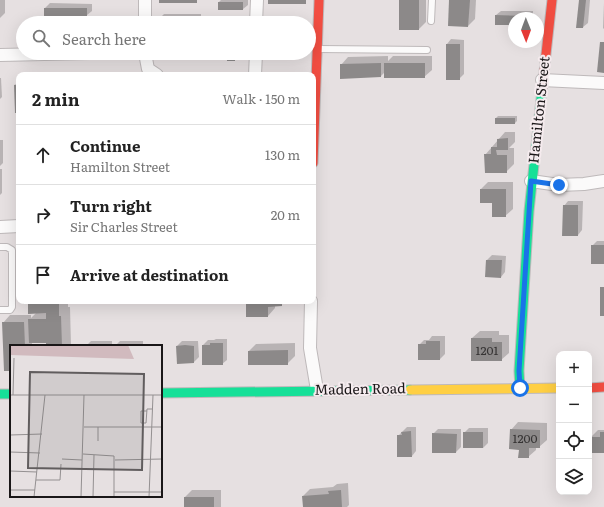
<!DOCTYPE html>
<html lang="en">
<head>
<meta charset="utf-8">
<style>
	body { margin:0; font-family:Literata,serif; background:#f2f2f2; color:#222 }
	.controls { position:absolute; right:12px; bottom:12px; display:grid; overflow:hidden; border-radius:8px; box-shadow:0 4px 16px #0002 }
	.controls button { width:36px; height:36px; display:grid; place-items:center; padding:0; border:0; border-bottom:1px solid #e0e0e0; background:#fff; color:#222; font:20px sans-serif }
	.compass { position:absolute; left:508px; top:12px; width:36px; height:36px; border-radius:50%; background:#fff; box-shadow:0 4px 16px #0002; rotate:179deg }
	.stop { position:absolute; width:12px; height:12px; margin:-9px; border:3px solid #1a73e8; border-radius:50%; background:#fff }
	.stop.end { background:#1a73e8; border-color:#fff; box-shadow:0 1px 4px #0008 }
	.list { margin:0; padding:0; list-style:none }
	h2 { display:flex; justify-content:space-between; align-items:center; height:52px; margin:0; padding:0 16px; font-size:17px }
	h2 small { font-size:13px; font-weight:400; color:#767676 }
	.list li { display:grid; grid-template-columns:26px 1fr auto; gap:12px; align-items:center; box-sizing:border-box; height:60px; padding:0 16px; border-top:1px solid #e0e0e0 }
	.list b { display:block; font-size:15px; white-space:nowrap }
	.list p { margin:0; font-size:13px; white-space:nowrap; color:#767676 }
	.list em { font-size:13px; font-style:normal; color:#767676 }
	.icon { flex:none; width:22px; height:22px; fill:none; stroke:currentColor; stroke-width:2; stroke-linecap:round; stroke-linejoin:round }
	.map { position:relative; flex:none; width:604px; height:507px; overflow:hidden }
	.search { position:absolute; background:#fff; box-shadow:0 4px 16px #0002; left:16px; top:16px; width:300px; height:44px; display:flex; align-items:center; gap:10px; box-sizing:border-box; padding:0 14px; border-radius:22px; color:#767676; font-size:15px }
	.panel { position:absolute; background:#fff; box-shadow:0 4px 16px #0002; left:16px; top:72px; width:300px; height:232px; border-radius:8px }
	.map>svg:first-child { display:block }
	.shadow { fill:#0003 }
	.building { fill:#8c8989 }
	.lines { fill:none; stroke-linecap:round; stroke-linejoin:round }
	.lane-casing { stroke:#beb9ba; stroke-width:8 }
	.street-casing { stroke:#beb9ba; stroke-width:14 }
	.fast-casing { stroke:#beb9ba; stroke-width:11 }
	.slow-casing { stroke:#beb9ba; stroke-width:11 }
	.jam-casing { stroke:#beb9ba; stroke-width:11 }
	.lane { stroke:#fbfafa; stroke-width:6 }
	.street { stroke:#fbfafa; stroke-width:12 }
	.fast { stroke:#16e098; stroke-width:9 }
	.slow { stroke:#ffcf43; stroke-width:9 }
	.jam { stroke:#f24e42; stroke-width:9 }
	.route { stroke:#1a73e8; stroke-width:5 }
	.labels { text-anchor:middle; stroke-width:4; stroke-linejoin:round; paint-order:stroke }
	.number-label { font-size:12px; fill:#363434 }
	.street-label { font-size:14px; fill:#1a1718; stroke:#f5ebee }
	.inset-road { fill:none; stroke:#949091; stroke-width:1 }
	.view { fill:#615d5e; fill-opacity:0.15; stroke:#615d5e; stroke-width:2 }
	.inset-edge { fill:none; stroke:#1a1718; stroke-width:2 }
</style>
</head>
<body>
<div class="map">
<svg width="604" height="507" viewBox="0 0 604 507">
	<rect width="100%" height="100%" fill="#e6e0e1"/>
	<g class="shadow">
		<polygon points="0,0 5,0 5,13 0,18"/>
		<polygon points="221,0 248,0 248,5 243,9 219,2"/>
		<polygon points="400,0 426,0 426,22 419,29"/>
		<polygon points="450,0 476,0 475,19 468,26"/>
		<polygon points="580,0 590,0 588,23 583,27"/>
		<polygon points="50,3 92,4 92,11 87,15 82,15 77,22 64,15 45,8"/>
		<polygon points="604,3 604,29 603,28"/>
		<polygon points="501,11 533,11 533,18 514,18 514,24 496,15"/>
		<polygon points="164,14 201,14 201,20 198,23 159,23 159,19"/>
		<polygon points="230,19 251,19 251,23 226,23"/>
		<polygon points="451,39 464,40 464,74 459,79 447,44"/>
		<polygon points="208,53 246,53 240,55 235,60 228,60 228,54"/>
		<polygon points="388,56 388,61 393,56 432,56 432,70 424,77 385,72 381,76 341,65 348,57"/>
		<polygon points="0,78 1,78 2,97 0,99"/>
		<polygon points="498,116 517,116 517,121 515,123 496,118"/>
		<polygon points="505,132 515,132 515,142 509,148 514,148 514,164 506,172 485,155"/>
		<polygon points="0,140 3,140 3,163 0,166"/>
		<polygon points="0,169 2,169 2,193 0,195"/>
		<polygon points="488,182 513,182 513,209 505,216 481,189"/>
		<polygon points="568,201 583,201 582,230 578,235 564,206"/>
		<polygon points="597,241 604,241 604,263 592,246"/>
		<polygon points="492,255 506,256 505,272 501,277 486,276 487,260"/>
		<polygon points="24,301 68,301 68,307 70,307 71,346 47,346 47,342 32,342 32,346 11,346 11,370 3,323 10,315 31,315 31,318 37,312 29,303"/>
		<polygon points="248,301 286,301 281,305 275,306 275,308 268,316 247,302"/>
		<polygon points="480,331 499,331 499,335 509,335 509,353 501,360 472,338"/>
		<polygon points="432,336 445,336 445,354 440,359 419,345 424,340 429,340"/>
		<polygon points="216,339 227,339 227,360 222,364 203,345 208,340 214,340"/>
		<polygon points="91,341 112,341 112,346 86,346"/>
		<polygon points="120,341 143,341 143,346 115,346"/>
		<polygon points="182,341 198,341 199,357 194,362 177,346"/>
		<polygon points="295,343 295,356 287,364 249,351 256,344"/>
		<polygon points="518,422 547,423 547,440 539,447 536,447 536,450 528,457 520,449 511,430"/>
		<polygon points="407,427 416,427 416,451 412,456 398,436"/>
		<polygon points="469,428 488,428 488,443 483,448 464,433"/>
		<polygon points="438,429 461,429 461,447 456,452 433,434"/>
		<polygon points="598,430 604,430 604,452 591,437"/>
		<polygon points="348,483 349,505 347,507 304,507 303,496 310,489 333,487 337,484"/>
		<polygon points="192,490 221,490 221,507 185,507 185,497"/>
	</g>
	<g class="building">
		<rect x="159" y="0" width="38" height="3"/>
		<rect x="268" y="0" width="38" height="4"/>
		<rect x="399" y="0" width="20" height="30"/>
		<polygon points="449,0 470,0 468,27 448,26"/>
		<polygon points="579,0 586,0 583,28 576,28"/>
		<rect x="218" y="2" width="25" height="8"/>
		<polygon points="44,8 87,8 87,16 77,16 77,23 63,22 63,16 44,16"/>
		<polygon points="495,15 529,16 529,18 514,18 514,25 495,25"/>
		<polygon points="196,18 197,23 158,23 158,19"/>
		<polygon points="600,42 604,42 604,73 597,72"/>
		<rect x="446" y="44" width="14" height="36"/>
		<polygon points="207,53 245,53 245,55 235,55 235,61 227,61 227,55 207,55"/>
		<polygon points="381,63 381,77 340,79 340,64"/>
		<rect x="384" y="63" width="41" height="15"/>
		<polygon points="19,84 19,113 15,113 14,85"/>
		<rect x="495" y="118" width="20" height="6"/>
		<polygon points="508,138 508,150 496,150 497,155 507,155 507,173 485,173 484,154 491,154 491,147 497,147 497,139"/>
		<polygon points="480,189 506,189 506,217 492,217 492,203 480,203"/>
		<polygon points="563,205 578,205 578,236 562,236"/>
		<rect x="591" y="245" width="13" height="19"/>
		<polygon points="486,260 502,260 501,278 485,277"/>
		<rect x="600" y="287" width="4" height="29"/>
		<polygon points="23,301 59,301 59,316 61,316 62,346 46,346 46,343 29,343 28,319 46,319 46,313 28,314 28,304 23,304"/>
		<polygon points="282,301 282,306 268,307 268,317 246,317 246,302"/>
		<polygon points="2,322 24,322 25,346 11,346 11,371 4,371"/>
		<polygon points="471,338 492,338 492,342 502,342 502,361 471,361"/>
		<polygon points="426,341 440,341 440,360 418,360 418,344 426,344"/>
		<polygon points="210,343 223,343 223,365 202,365 202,345 210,345"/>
		<polygon points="185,345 194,346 194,363 177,364 176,346"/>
		<polygon points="288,350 288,365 248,365 248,351"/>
		<polygon points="510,429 540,430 540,448 529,448 529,458 518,458 519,450 509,449"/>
		<polygon points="411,431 412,457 397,457 397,435 402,435 401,432"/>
		<rect x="463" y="432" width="20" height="16"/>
		<polygon points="600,432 604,432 604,453 590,453 590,437 600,437"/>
		<polygon points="432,433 457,434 456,453 432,453"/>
		<polygon points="341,490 342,507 303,507 302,496 329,494 328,491"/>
		<rect x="184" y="497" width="30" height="10"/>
	</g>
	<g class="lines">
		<defs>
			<g id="lane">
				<polyline points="431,21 432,0"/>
				<polyline points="319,49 427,50"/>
				<polyline points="0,247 7,247 12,250 12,307 10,310 0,310"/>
			</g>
			<g id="street">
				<polyline points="145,23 145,0"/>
				<polyline points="256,23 257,0"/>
				<polyline points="145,53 148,69 157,75"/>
				<polyline points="0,55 89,53"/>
				<polyline points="255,75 256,53"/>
				<polyline points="542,80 604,83"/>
				<polyline points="531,181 559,185 584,184 604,181"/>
				<polyline points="0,227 19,226"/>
				<polyline points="311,301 310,348 317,390"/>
			</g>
			<g id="fast">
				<polyline points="520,388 519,371 529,211 542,90"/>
				<polyline points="161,393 410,390"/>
				<polyline points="0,394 11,394"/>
			</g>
			<polyline id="slow" points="410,390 559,388"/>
			<g id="jam">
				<polyline points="542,90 552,0"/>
				<polyline points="313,163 319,0"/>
				<polyline points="589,388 604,387"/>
			</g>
		</defs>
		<use href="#lane" class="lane-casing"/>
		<use href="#street" class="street-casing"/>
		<use href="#fast" class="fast-casing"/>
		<use href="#slow" class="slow-casing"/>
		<use href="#jam" class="jam-casing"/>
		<use href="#lane" class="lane"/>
		<use href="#street" class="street"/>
		<use href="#fast" class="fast"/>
		<use href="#slow" class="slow"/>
		<use href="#jam" class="jam"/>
	</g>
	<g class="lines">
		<polyline class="route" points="520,388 519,371 531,181 559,185"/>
	</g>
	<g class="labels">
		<g class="number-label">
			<text x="487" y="355">1201</text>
			<text x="525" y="443">1200</text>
		</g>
		<g class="street-label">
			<text transform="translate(539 110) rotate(-84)" y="5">Hamilton Street</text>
			<text transform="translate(360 389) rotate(-1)" y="5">Madden Road</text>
		</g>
	</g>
	<g transform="translate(10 345)">
		<rect width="152" height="152" fill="#e6e0e1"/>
		<path d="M0 0H118L124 14 0 10Z" fill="#d1babe"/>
		<path class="inset-road" d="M0 50H152M3 50 4 13M137 66H131V78H136L137 64H143M74 82H152M0 90 32 89M88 96V82M0 107 30 108M73 109 104 111V152M52 114 72 115M105 115 152 114M0 126 27 127M26 135H50L51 119M0 145H25M104 147H152M24 152 35 50M71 152 74 50M83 152 84 110M139 152 143 50"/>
		<path class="view" d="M20 27 134 29 132 125 18 123Z"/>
		<rect width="152" height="152" class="inset-edge"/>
	</g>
</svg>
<div class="controls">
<button>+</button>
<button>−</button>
<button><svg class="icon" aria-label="locate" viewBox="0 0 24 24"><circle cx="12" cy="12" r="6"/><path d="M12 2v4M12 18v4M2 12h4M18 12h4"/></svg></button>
<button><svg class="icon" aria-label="layers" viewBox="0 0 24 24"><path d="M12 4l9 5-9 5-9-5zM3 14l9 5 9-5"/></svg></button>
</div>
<svg class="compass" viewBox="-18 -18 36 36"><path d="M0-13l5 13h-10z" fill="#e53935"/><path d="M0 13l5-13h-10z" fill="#767676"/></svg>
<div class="stop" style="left:520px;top:388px"></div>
<div class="stop end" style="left:559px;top:185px"></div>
<div class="search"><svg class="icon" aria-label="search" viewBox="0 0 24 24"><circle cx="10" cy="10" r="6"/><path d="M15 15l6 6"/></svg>Search here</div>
<section class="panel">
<h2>2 min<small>Walk · 150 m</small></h2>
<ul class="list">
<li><svg class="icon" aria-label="ahead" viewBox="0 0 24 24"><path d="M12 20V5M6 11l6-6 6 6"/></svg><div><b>Continue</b><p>Hamilton Street</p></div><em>130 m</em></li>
<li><svg class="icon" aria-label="right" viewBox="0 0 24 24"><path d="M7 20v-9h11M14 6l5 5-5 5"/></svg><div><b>Turn right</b><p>Sir Charles Street</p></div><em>20 m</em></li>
<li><svg class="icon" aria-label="arrive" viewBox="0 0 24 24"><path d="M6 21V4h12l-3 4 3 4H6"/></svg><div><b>Arrive at destination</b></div></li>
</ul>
</section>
</div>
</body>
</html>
